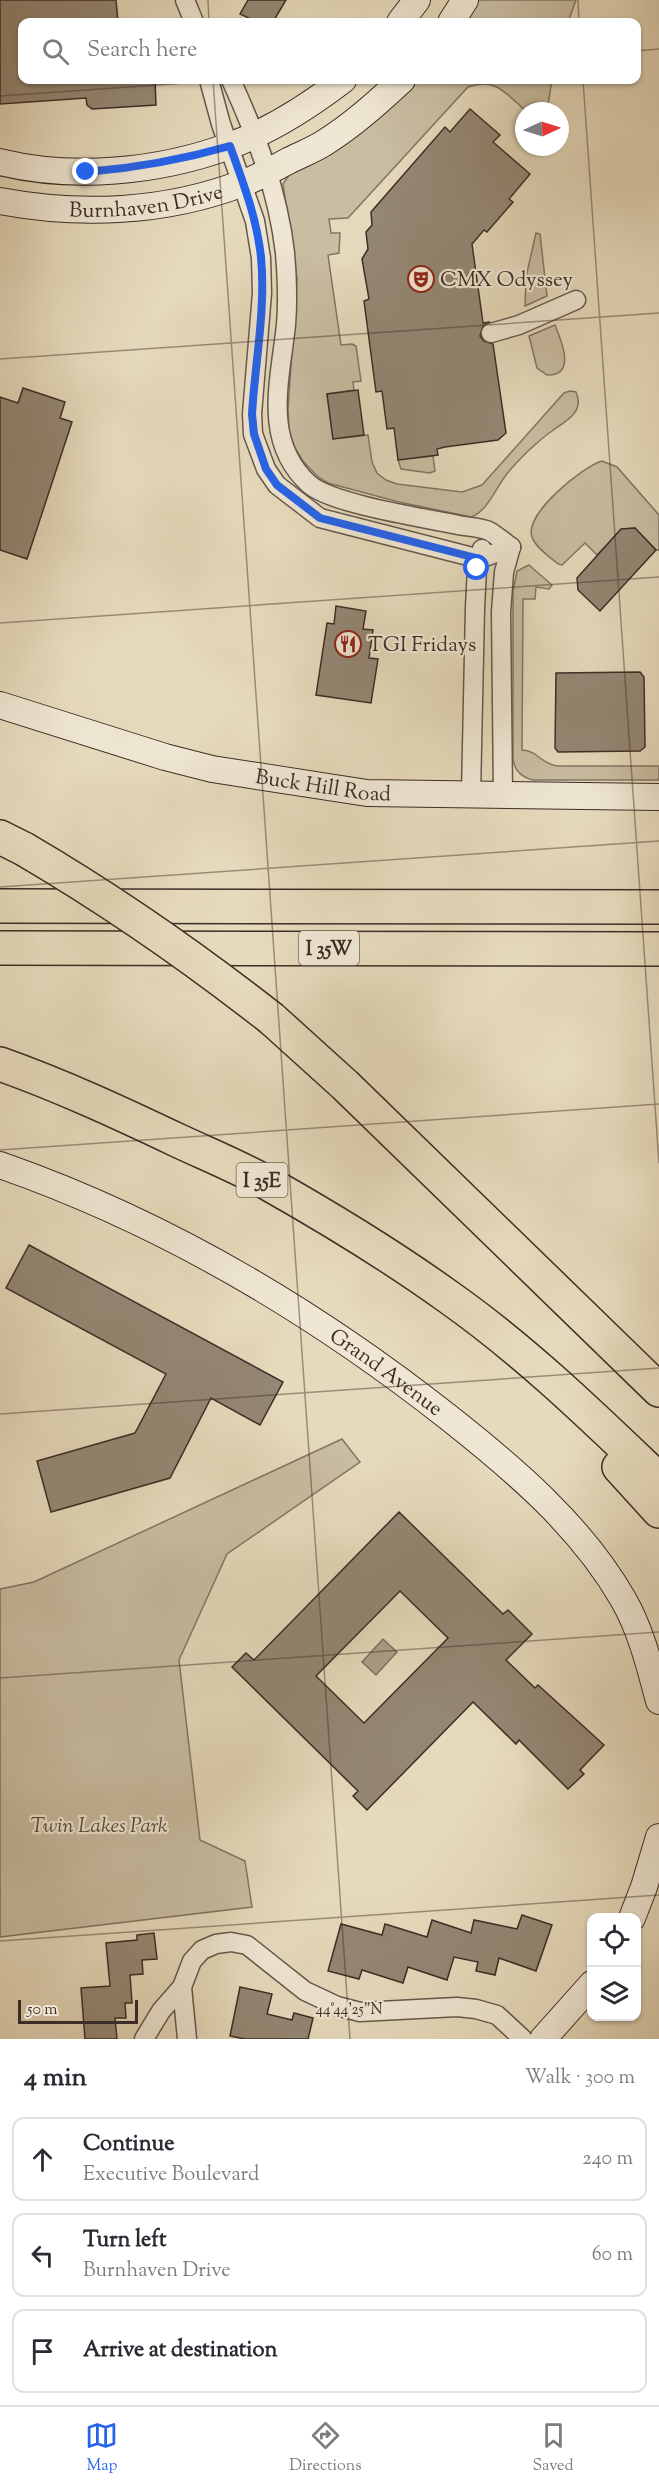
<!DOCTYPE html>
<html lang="en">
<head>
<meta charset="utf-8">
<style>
	body { margin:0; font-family:"Sorts Mill Goudy",serif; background:#f2f2f3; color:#2b2b33 }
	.controls { position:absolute; right:18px; bottom:18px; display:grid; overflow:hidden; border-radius:12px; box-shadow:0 2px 4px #0004 }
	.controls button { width:54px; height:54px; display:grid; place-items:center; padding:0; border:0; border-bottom:2px solid #e1e1e2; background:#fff; color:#2b2b33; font:30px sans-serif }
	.compass { position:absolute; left:515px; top:102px; width:54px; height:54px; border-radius:50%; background:#fff; box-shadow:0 2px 4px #0004; rotate:86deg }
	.scale { position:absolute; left:18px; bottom:15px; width:120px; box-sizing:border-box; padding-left:6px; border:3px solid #3c2d26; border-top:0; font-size:16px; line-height:21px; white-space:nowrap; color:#3c2d26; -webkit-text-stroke:4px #efe7d3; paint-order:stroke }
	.stop { position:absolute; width:18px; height:18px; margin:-14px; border:4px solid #2563eb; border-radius:50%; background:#fff }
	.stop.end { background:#2563eb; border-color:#fff; box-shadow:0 2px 6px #0008 }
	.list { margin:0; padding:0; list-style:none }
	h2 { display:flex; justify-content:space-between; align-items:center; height:78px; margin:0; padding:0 24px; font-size:26px }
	h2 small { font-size:20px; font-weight:400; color:#7c7c81 }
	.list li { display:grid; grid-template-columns:39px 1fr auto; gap:18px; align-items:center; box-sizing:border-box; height:84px; margin:0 12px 12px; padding:0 12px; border:2px solid #e1e1e2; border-radius:12px }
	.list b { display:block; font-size:22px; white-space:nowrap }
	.list p { margin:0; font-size:20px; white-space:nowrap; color:#7c7c81 }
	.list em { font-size:20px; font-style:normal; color:#7c7c81 }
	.icon { flex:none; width:33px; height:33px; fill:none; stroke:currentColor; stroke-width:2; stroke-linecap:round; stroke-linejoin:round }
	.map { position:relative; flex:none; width:659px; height:2039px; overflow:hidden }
	.search { position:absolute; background:#fff; box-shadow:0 2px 4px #0004; left:18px; right:18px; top:18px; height:66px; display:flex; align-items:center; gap:15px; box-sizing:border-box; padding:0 21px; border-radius:12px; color:#7c7c81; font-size:22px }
	.sheet { height:366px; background:#fff }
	nav { display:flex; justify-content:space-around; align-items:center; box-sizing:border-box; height:84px; border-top:2px solid #e1e1e2; background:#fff; font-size:16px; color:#7c7c81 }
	nav a { display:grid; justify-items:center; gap:3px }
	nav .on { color:#2563eb }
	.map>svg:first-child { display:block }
	.green { fill:#c9bda2; stroke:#827564; stroke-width:1.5 }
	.water { fill:#ac9f89; stroke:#7f7161; stroke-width:1.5 }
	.building { fill:#948774; stroke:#3c2d26; stroke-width:1.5; fill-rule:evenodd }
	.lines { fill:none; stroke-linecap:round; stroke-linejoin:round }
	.street-casing { stroke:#66584c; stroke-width:21 }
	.secondary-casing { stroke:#3c2d26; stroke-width:28 }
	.highway-casing { stroke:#3c2d26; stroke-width:36 }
	.street { stroke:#efe7d3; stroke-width:18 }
	.secondary { stroke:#efe7d3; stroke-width:26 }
	.highway { stroke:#e6dabc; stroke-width:33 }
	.highway-bridge-casing { stroke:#3c2d26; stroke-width:36; stroke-linecap:butt }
	.highway-bridge { stroke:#e6dabc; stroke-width:33 }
	.route { stroke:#2563eb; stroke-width:8 }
	.ticks { fill:none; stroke:#3c2d26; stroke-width:1.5; stroke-opacity:0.45 }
	.labels { text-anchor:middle; stroke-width:4.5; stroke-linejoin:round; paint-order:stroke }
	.shield { fill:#efe7d3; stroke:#72655a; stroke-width:1.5 }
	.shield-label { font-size:20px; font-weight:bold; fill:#3c2d26 }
	.street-label { font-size:21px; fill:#3c2d26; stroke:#efe7d3 }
	.poi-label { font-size:21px; fill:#3c2d26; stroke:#efe7d3; text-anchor:start }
	.park-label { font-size:21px; font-style:italic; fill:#584a3f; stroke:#efe7d3 }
	.ticks-label { font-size:15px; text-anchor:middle; fill:#3c2d26; stroke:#efe7d3; stroke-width:4.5; stroke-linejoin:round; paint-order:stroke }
</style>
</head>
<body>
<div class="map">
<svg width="659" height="2039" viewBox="0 0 659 2039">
	<rect width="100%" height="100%" fill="#e6dabc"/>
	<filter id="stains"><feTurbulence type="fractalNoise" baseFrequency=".00333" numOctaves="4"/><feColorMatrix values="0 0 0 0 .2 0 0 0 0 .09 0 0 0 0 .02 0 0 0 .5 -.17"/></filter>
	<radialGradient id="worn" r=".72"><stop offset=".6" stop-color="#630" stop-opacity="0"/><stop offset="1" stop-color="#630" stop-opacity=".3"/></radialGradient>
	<g class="green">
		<polygon points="478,0 576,0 568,22 462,22"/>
		<path d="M417 80H552L547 111H526C506 94 496 77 468 87L348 218 329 219 331 233H340L339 253 328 255 341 345 352 344 356 346 361 381 353 382 354 390 327 394 333 439 368 435 372 462 377 473 386 480 397 484 462 492 482 485 564 393 570 391 576 392C585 412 566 421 552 431 543 437 536 444 528 451 520 459 512 467 506 475 496 488 487 512 471 517L399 502 328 483 318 477 303 461 295 448 289 432 288 409 297 278 283 184 290 174Z"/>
		<polygon points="536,233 540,234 547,296 525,306 526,277"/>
		<path d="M555 325C561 340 577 376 547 375L537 368 529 336Z"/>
		<polygon points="433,456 435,471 430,473 401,469 398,460"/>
		<path d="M602 461 617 467 659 515V550H656L635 528 622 529 597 555 585 543 562 565 558 564C550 557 535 547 532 537 524 514 582 467 602 461Z"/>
		<path d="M529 565 552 585 549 589 536 587 535 599H523L522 750C539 751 539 763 557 766H659V780H533C521 777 514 770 513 758V592L517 571Z"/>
		<polygon points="342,1439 360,1462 227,1554 179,1660 200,1840 245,1861 252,1907 0,1937 0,1589 34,1582"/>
	</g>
	<polygon class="water" points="383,1639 397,1652 376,1675 362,1662"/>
	<g class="building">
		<polygon points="0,0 116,0 118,22 22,22 22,80 155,80 156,105 92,109 87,105 86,98 0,104"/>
		<polygon points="248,0 286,0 273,22 257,22 240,14"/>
		<polygon points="470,109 500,135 493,142 530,174 509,199 513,202 487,232 484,230 472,244 483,323 490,322 483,326 480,336 484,341 493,344 506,433 498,440 445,447 437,449 438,455 398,460 394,428 387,429 382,391 376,392 364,301 369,299 362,259 368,249 366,232 372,225 371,212 445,127 450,132"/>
		<polygon points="23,388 65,402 60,418 72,422 27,559 0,550 0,397 18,403"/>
		<polygon points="358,390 364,435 333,439 327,394"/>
		<polygon points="635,528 656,550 600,611 578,590 577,578 621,529"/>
		<polygon points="336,606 366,611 363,629 373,630 369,658 378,659 371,703 316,695 327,623 334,624"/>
		<polygon points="640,672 644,677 645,747 640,751 558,752 555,748 556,673"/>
		<polygon points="29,1245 283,1382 260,1425 211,1398 170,1478 51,1512 37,1461 135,1433 166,1374 6,1288"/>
		<path d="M399 1512 503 1614 508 1610 532 1634 506 1660 535 1688 538 1685 604 1745 580 1770 584 1774 568 1789 519 1740 516 1744 473 1702 367 1810 353 1796 358 1791 232 1667 246 1653 254 1660ZM400 1591 448 1638 364 1723 316 1676Z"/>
		<polygon points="522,1915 552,1925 536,1971 499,1958 495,1975 476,1971 478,1962 454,1957 447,1980 408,1967 403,1983 362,1970 359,1979 328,1971 341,1924 382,1935 385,1924 427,1937 432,1920 471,1933 474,1920 517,1929"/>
		<polygon points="154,1933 157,1959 142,1960 143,1974 130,1975 132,2003 125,2003 126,2018 115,2018 117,2039 85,2039 81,1988 110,1986 106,1943 137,1940 137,1935"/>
		<polygon points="240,1987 272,1994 267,2014 292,2020 294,2013 313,2018 308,2039 245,2039 230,2036"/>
	</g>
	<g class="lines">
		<defs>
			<g id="street">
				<polyline points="185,0 194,22"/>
				<polyline points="209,80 221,124 255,221 261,258 262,293 252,414 253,434 266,469 277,485 320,518 480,559 511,547"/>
				<path d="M231 80C256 135 278 191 285 253 287 277 288 301 286 325 280 381 262 441 309 484 331 504 425 518 458 525 467 527 480 527 489 531 496 535 504 542 511 547"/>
				<polyline points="491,333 519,325 576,300"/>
				<polyline points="471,794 475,608 477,568 482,549"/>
				<polyline points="503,795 501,612 504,572 511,547"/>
				<polyline points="182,1987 187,2039"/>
				<polyline points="144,2039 161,2011 182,1987 192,1961 202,1950 216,1944 231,1942 247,1945 305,1991 337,2006 360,2012 457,2007 476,2009 497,2015 523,2039"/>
			</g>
			<g id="secondary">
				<polyline points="400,22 417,0"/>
				<polyline points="451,22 465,0"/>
				<path d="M0 162C73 180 159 172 229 146 270 131 309 106 343 80"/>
				<path id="s1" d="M0 201C80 216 165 213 243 183 258 178 273 169 288 161 300 155 313 150 324 143 353 125 378 102 402 80"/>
				<path id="s2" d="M0 705 165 757 212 769 367 793 659 797"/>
				<path id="s3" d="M0 1165C163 1222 312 1310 448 1417 514 1469 581 1526 623 1599 641 1630 650 1667 659 1701"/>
				<polyline points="632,1918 644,1887 659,1837"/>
				<polyline points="543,2039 592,1984"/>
			</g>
			<g id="highway">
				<polyline points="0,837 24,849"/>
				<polyline points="0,906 659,907"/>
				<polyline points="0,948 659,949"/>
				<polyline points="272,1019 345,1085 659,1390"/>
				<path d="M0 1064C62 1086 120 1113 179 1141 209 1155 241 1168 269 1184 331 1219 393 1257 450 1298 525 1351 592 1416 659 1480"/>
				<polyline points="619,1467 659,1511"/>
			</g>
		</defs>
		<use href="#street" class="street-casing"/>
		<use href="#secondary" class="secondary-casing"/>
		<use href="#highway" class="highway-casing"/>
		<use href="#street" class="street"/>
		<use href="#secondary" class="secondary"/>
		<use href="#highway" class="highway"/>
		<defs>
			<path id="highway-bridge" d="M24 849C111 900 193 957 272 1019"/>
		</defs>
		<use href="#highway-bridge" class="highway-bridge-casing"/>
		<use href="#highway-bridge" class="highway-bridge"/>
	</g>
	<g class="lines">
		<path class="route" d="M86 172C137 168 181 160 230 146 243 182 257 219 261 257 266 310 255 362 252 414L254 434 266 469 277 485 320 518 480 559 477 568"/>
	</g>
	<path class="ticks" d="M208 0 209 22M578 0 579 22M636 51 659 49M213 80 350 2039M583 80 659 1163M0 96 229 80M0 359 659 313M0 623 659 577M0 887 659 841M0 1150 659 1104M0 1414 659 1368M0 1678 659 1632M0 1941 659 1895"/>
	<defs>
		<symbol id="theatre-ring" viewBox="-11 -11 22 22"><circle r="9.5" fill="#efe7d3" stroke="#8f2418" stroke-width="1.5"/><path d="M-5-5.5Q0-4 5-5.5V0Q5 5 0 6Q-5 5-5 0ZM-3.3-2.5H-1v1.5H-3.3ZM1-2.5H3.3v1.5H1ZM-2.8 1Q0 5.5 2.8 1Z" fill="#8f2418"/></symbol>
		<symbol id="restaurant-ring" viewBox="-11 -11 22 22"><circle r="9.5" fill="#efe7d3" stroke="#8f2418" stroke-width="1.5"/><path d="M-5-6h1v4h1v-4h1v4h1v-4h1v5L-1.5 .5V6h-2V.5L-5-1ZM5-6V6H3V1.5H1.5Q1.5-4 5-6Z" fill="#8f2418"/></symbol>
	</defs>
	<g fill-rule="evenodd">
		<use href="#theatre-ring" x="406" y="264" width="30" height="30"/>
		<use href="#restaurant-ring" x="333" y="629" width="30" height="30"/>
	</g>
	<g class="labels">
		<g class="shield">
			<rect x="299" y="931" width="60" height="34" rx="4.5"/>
			<rect x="236.5" y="1163" width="51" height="34" rx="4.5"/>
		</g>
		<g class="shield-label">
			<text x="329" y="955">I 35W</text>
			<text x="262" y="1187">I 35E</text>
		</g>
		<g class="street-label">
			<text dy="7" stroke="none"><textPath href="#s1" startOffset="147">Burnhaven Drive</textPath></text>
			<text dy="7" stroke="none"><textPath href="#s2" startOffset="334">Buck Hill Road</textPath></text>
			<text dy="7" stroke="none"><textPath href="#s3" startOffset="440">Grand Avenue</textPath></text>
		</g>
		<g class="poi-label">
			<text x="440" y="286">CMX Odyssey</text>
			<text x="368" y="651">TGI Fridays</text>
		</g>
		<g class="park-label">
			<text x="99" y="1832">Twin Lakes Park</text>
		</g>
	</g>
	<g class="ticks-label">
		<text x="349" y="2014">44°44'25"N</text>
	</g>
	<rect width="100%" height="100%" filter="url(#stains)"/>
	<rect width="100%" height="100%" fill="url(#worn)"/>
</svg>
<div class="controls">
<button><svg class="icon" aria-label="locate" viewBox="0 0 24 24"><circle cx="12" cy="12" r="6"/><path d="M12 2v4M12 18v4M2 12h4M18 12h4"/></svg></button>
<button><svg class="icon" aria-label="layers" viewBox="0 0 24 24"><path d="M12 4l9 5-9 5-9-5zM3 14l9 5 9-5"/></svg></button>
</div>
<svg class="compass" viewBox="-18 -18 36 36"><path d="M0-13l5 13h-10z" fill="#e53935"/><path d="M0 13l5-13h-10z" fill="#7c7c81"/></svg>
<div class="scale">50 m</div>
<div class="stop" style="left:477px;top:568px"></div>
<div class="stop end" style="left:86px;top:172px"></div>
<div class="search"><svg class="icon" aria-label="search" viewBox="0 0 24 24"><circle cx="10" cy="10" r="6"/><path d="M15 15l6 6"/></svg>Search here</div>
</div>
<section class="sheet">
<h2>4 min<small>Walk · 300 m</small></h2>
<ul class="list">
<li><svg class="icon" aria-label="ahead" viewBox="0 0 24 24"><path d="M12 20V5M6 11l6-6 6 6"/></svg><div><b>Continue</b><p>Executive Boulevard</p></div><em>240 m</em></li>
<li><svg class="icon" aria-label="left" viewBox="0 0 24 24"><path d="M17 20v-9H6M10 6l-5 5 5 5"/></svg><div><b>Turn left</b><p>Burnhaven Drive</p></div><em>60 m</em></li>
<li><svg class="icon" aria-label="arrive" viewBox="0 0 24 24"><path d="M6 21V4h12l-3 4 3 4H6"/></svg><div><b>Arrive at destination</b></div></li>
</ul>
</section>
<nav>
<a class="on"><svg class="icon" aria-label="map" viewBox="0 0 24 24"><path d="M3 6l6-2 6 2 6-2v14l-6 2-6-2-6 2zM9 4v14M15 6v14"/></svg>Map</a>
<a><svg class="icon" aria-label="directions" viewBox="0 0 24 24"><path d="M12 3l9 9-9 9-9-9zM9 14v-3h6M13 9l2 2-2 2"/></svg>Directions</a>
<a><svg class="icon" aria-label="saved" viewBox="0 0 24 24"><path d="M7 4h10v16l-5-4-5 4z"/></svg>Saved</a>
</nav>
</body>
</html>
